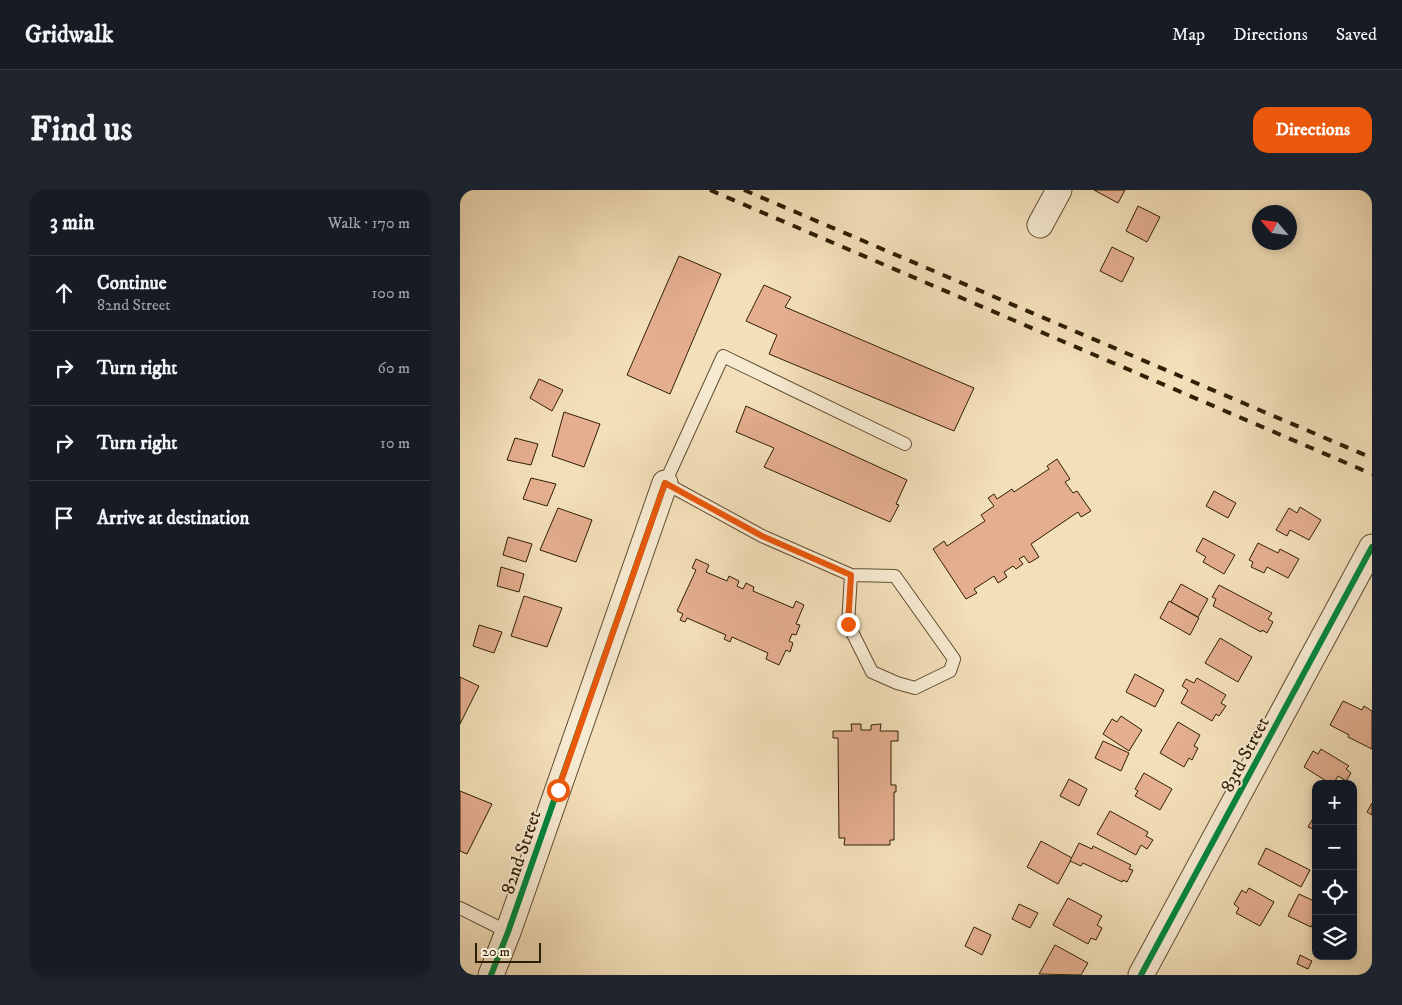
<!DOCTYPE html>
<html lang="en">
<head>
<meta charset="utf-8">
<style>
	body { margin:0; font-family:"IM FELL DW Pica",serif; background:#20242c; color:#f1f3f6 }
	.controls { position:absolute; right:15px; bottom:15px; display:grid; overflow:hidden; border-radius:10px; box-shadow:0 2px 8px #0003 }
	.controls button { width:45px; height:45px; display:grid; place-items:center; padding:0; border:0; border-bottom:1px solid #363941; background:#171b24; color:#f1f3f6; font:25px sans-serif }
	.compass { position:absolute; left:792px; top:15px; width:45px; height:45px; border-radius:50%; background:#171b24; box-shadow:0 2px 8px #0003; rotate:298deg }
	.scale { position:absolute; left:15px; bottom:12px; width:66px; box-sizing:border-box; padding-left:5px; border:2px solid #301e04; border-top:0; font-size:14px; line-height:18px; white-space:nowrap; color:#301e04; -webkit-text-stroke:4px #f7ead2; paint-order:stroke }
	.stop { position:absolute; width:15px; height:15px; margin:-11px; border:4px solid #ea580c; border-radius:50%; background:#fff }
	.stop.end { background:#ea580c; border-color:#fff; box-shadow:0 1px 5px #0008 }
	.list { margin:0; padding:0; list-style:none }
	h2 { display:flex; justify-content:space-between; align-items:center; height:65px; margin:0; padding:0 20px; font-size:21px }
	h2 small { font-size:16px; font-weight:400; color:#9ea1a6 }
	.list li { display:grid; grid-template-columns:32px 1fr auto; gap:15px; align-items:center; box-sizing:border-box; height:75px; padding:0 20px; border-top:1px solid #363941 }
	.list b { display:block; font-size:19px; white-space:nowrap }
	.list p { margin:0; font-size:16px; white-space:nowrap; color:#9ea1a6 }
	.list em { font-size:16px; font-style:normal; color:#9ea1a6 }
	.icon { flex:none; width:28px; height:28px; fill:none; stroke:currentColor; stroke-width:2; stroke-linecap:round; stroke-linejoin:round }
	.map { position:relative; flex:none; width:912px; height:785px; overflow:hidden; border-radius:15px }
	header { display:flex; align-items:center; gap:30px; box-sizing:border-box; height:70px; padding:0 25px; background:#171b24; border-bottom:1px solid #363941 }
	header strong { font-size:24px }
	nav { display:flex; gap:28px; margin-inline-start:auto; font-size:18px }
	.intro { display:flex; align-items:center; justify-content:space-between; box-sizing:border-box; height:120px; padding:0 30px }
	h1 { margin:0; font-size:35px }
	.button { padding:12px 22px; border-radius:15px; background:#ea580c; color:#fff; font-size:18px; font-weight:700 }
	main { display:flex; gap:30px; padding:0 30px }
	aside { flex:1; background:#171b24; border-radius:15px; box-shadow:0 2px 8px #0003 }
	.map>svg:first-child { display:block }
	.building { fill:#e4ae8f; stroke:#301e04 }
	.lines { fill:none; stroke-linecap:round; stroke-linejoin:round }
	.service-casing { stroke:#614e31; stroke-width:14 }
	.minor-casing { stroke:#614e31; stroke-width:27 }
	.service { stroke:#f7ead2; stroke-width:12 }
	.minor { stroke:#f7ead2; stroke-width:25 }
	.rail { stroke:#301e04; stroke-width:4; stroke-dasharray:9 9; stroke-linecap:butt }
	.cycleway-casing { stroke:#f7ead2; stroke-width:9 }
	.cycleway { stroke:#00873e; stroke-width:6 }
	.route { stroke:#ea580c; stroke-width:6 }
	.labels { text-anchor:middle; stroke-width:4; stroke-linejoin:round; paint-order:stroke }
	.street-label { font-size:19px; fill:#301e04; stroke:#f7ead2 }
</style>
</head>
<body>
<header>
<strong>Gridwalk</strong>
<nav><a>Map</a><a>Directions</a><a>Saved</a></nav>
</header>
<div class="intro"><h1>Find us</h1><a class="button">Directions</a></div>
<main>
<aside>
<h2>3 min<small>Walk · 170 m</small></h2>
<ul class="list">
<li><svg class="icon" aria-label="ahead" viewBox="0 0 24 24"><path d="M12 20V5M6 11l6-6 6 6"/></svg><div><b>Continue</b><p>82nd Street</p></div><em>100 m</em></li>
<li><svg class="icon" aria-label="right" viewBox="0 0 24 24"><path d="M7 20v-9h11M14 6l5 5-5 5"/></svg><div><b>Turn right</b></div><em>60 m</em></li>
<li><svg class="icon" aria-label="right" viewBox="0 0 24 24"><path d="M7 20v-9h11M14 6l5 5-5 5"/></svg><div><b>Turn right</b></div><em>10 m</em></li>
<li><svg class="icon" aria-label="arrive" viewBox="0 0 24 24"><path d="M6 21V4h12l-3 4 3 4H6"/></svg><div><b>Arrive at destination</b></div></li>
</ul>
</aside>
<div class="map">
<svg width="912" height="785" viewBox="0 0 912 785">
	<rect width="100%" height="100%" fill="#f3dfb9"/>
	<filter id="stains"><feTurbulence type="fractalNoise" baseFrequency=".004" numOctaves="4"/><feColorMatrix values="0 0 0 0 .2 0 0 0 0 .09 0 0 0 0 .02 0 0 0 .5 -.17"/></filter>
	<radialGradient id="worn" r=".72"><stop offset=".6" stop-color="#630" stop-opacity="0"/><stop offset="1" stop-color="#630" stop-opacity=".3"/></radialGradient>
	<g class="building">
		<polygon points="634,0 665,0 658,13"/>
		<polygon points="678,16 700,27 687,52 666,41"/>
		<polygon points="652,57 674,68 662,92 640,81"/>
		<polygon points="219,66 261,84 210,204 167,185"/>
		<polygon points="304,95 331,107 325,117 514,198 494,241 309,164 317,145 286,131"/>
		<polygon points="79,189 103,200 92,221 70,208"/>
		<polygon points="286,216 447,290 436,314 439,315 430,332 304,277 314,258 276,242"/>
		<polygon points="104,222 140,234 124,277 92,266"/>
		<polygon points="55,248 78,254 71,275 47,270"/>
		<polygon points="597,269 610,289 605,292 613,303 617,301 631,321 621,327 618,322 571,354 579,367 569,373 564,366 559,369 563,374 556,379 553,376 544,382 547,387 538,393 534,386 514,399 517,403 506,409 473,359 484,351 487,356 525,331 521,325 534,316 528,308 534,304 537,309 552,299 554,302 589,279 587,276"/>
		<polygon points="71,288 96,294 87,316 63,309"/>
		<polygon points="754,301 776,313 768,328 746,316"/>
		<polygon points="840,317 861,330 849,350 830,340 827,346 816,340 829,318 837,323"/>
		<polygon points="98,318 132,330 116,372 80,360"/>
		<polygon points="48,347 72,354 66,372 43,365"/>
		<polygon points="743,348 775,365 764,384 743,372 746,367 736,361"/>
		<polygon points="798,353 818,363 820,359 839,369 828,388 807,377 804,383 791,377 793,372 789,370"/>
		<polygon points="236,369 249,375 246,382 267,391 269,386 279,391 277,396 283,399 286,393 294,397 293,401 333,418 336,411 344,415 336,434 340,435 336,445 332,444 329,451 333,453 330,462 326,460 319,475 306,469 308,463 272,447 270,452 264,449 266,445 227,428 225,432 220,430 223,424 217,421 236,380 232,378"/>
		<polygon points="41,377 64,384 59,402 37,396"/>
		<polygon points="721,394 748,409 738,427 711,412"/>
		<polygon points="759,395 812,423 808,429 813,432 807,443 802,440 801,442 753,416 756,409 752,407"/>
		<polygon points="64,406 102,418 87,457 51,446"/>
		<polygon points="709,411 739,428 730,445 700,428"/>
		<polygon points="19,435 42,442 34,463 13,456"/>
		<polygon points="760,448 792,467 778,492 745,473"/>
		<polygon points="675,484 704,500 695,517 666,502"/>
		<polygon points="0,487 19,496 0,534"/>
		<polygon points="737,488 766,505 761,513 766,516 759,526 756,524 752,531 721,513 728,500 722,496 726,489 734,493"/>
		<polygon points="883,511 902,520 904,516 912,521 912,559 888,547 889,545 870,535"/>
		<polygon points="661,526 682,540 669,561 643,544 652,529 657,532"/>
		<polygon points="718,532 740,545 734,556 738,558 732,570 729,568 724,577 700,563"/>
		<polygon points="391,534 401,534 401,540 411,540 411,535 421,534 420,541 438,541 438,551 431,551 431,595 436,595 436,602 434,602 434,650 430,650 430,655 384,655 385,648 379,648 378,548 373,548 373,541 392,541"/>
		<polygon points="643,551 669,563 661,581 635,568"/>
		<polygon points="861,559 889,576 886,579 891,583 886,591 878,586 873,594 871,594 844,577 853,561 858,564"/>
		<polygon points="684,583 712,599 700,620 675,606 678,601 675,599"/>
		<polygon points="609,589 627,599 619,616 600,606"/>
		<polygon points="0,601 32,614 7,664 0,661"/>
		<polygon points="912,613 912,625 907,622"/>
		<polygon points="650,621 688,642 686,646 693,650 687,659 681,655 676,665 637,644"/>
		<polygon points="856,623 856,640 848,637"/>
		<polygon points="581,651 612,668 598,694 567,677"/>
		<polygon points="619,653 632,659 633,656 671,675 669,679 673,680 667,692 663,690 662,692 623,673 621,676 610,671"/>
		<polygon points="806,658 850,680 841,697 798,674"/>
		<polygon points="789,698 814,712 800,736 776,723 779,718 774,714 782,700 786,703"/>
		<polygon points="839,704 856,712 856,728 851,737 828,726"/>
		<polygon points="608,708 642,726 637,735 642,738 636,750 631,748 628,754 593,735"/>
		<polygon points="559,714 578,723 570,738 552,729"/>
		<polygon points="514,737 531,745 522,765 505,756"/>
		<polygon points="595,755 628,773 621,785 579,784"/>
		<polygon points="840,765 852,771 848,779 837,774"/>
	</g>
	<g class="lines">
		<defs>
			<g id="service">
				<polyline points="391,385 388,434 412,482 437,493 455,498 490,481 494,469 435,386 391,385 302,346 205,293 263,166 445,254"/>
				<polyline points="0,718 48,742"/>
			</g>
			<g id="minor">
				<polyline points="580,35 599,0"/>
				<polyline points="31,785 48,742 205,293"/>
				<polyline points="681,785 912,357"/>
			</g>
		</defs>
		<use href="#service" class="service-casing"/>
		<use href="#minor" class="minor-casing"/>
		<use href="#service" class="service"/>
		<use href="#minor" class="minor"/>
		<g class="rail">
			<polyline points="250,0 912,284"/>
			<polyline points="284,0 912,268"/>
		</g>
		<defs>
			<g id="cycleway">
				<polyline points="31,785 48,742 205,293"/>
				<polyline points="681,785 912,357"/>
			</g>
		</defs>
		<use href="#cycleway" class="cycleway-casing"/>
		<use href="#cycleway" class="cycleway"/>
	</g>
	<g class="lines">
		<polyline class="route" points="98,600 205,293 302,346 391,385 388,434"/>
	</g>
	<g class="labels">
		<g class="street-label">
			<text transform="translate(784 564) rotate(-62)" y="7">83rd Street</text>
			<text transform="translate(60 662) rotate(-71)" y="7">82nd Street</text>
		</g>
	</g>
	<rect width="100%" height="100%" filter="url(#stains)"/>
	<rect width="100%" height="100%" fill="url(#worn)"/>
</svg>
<div class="controls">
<button>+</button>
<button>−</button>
<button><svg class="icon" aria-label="locate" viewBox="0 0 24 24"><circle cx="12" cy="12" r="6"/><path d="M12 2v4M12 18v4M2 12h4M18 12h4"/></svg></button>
<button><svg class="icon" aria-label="layers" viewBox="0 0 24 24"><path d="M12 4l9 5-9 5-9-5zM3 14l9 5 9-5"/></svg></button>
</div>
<svg class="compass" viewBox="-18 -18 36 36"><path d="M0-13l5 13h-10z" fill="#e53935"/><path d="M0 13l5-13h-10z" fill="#9ea1a6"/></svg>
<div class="scale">20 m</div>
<div class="stop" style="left:98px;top:600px"></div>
<div class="stop end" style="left:388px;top:434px"></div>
</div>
</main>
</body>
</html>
